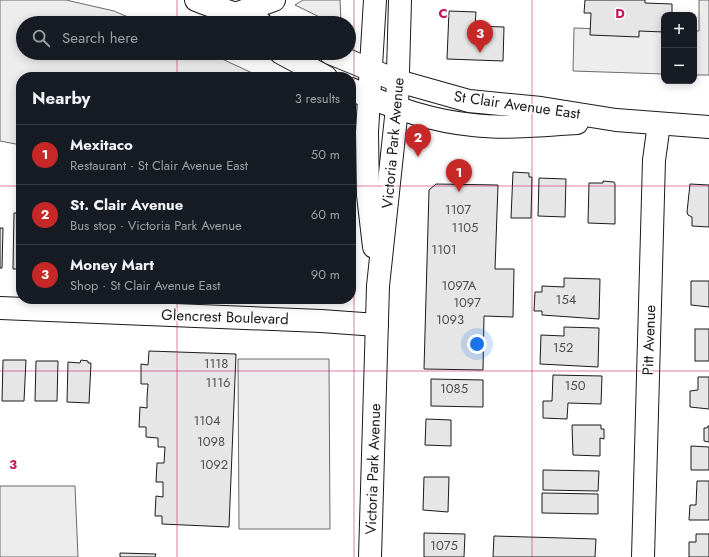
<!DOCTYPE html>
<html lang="en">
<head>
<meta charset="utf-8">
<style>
	body { margin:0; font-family:Jost,sans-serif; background:#242831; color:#f1f3f6 }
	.controls { position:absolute; right:12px; top:12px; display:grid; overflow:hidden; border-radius:8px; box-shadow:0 2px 10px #0003 }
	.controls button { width:36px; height:36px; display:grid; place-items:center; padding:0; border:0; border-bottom:1px solid #363941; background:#171b24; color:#f1f3f6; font:20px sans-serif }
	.you { position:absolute; left:477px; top:344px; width:14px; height:14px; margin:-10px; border:3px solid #fff; border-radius:50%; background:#1a73e8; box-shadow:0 0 0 6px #1a73e833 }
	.badge { display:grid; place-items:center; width:26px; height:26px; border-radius:50%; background:#c62828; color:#fff; font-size:13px; font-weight:700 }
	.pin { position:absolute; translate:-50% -33px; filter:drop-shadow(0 1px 2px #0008) }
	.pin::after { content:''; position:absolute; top:21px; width:14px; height:12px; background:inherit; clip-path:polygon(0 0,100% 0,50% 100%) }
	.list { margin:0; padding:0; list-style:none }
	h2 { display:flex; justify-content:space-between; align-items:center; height:52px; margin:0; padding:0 16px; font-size:17px }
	h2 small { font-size:13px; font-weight:400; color:#9ea1a6 }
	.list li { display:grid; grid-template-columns:26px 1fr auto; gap:12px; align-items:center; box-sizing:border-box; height:60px; padding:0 16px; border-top:1px solid #363941 }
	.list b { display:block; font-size:15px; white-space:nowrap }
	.list p { margin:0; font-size:13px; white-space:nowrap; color:#9ea1a6 }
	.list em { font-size:13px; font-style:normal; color:#9ea1a6 }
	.icon { flex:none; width:22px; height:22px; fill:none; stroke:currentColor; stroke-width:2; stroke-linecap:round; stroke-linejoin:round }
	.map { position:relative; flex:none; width:709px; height:557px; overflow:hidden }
	.search { position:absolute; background:#171b24; box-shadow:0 2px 10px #0003; left:16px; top:16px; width:340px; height:44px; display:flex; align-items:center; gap:10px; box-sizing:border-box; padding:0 14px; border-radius:22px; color:#9ea1a6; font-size:15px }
	.panel { position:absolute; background:#171b24; box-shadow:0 2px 10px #0003; left:16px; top:72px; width:340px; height:232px; border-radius:16px }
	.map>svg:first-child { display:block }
	.parking { fill:#ededed; stroke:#6a6a6a }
	.building { fill:#e6e6e6; stroke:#1a1a1a }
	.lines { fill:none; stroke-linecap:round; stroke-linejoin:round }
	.minor-casing { stroke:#1a1a1a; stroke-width:24 }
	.major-casing { stroke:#1a1a1a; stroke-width:24 }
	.minor { stroke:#fff; stroke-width:22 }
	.major { stroke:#fff; stroke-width:22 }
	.grid { fill:none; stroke:#c2185b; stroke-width:1; stroke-opacity:0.55 }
	.labels { text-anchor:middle; stroke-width:3; stroke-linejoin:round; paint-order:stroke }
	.number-label { font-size:13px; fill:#4d4d4d }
	.street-label { font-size:15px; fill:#1a1a1a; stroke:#fff }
	.grid-label { font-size:13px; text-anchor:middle; font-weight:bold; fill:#c2185b; stroke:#fff; stroke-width:3; stroke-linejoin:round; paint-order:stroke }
</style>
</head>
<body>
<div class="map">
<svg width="709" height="557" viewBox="0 0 709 557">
	<rect width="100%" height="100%" fill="#fff"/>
	<g class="parking">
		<polygon points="0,0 66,0 114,11 142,23 23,23 23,53 209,53 261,77 21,77 21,145 0,141"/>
		<polygon points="303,0 340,0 341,21 339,23 332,23 295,5"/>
		<polygon points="699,0 709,0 709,75 694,75 694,31 699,31"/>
		<polygon points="574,28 664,31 664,74 573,71"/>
		<polygon points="238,359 329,359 330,529 239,529"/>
		<polygon points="0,486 75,486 78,557 0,557"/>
	</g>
	<g class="building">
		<polygon points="585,0 645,0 645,3 672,4 672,15 664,15 664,32 639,31 639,37 590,35 591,13 584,13"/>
		<polygon points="449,11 476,12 475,26 504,27 503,61 447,59"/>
		<polygon points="513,172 529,173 529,177 532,177 531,218 511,218"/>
		<polygon points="539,178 566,179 565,217 538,216"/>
		<polygon points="603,181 614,182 615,184 615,224 588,223 589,183 603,183"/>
		<polygon points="436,184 498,185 495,269 514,269 513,317 484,316 483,370 424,369 429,190"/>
		<polygon points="690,184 709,185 709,227 692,226 692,217 688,215 687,212"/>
		<polygon points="14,213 21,213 21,269 13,269"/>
		<polygon points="0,228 3,228 2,268 0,268"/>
		<polygon points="564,278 600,279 599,319 542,315 542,311 534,311 535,292 542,292 542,286 564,287"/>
		<polygon points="691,281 709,281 709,307 691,305"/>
		<polygon points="564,327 599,328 598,367 540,364 541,335 564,336"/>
		<rect x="695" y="329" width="14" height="32"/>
		<polygon points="149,351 236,354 229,527 162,524 162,516 155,516 156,496 163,497 163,482 156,482 157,463 164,463 165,447 158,447 158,438 146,437 146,427 139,427 140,407 147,408 147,398 148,384 141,384 141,364 148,365"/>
		<polygon points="3,360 26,360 24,401 2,401"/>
		<polygon points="81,360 88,361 88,363 91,363 89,403 67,402 68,362 80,363"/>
		<polygon points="36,361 58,361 57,401 35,401"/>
		<polygon points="553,375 602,376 601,404 568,403 567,419 543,418 543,401 552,401"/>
		<polygon points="698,377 709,377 709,409 690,407 690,391 698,390"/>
		<polygon points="431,379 483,380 483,407 431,406"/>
		<polygon points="426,419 451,420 451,446 425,445"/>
		<polygon points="572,425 601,425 601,429 604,429 604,439 600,438 600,456 573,455"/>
		<polygon points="708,426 709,426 709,442 704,441 704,428 707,428"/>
		<polygon points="691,446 709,447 709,470 691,470"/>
		<polygon points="543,470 599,471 598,491 543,490"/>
		<polygon points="424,477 449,477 448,512 423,510"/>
		<polygon points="697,481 709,481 709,520 689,520 690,505 696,505"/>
		<polygon points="542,493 598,494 598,514 542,513"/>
		<polygon points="424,533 465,534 464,557 424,557"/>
		<polygon points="696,534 709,534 709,557 689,557 689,542 696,542"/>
		<polygon points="494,536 596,539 595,557 493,557"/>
		<polygon points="120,553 156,554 155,557 120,557"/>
	</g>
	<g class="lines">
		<defs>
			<g id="minor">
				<polyline points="0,308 321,321 377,325"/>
				<polyline points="643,557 654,160 659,124"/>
			</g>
			<g id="major">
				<path d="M196 0C217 9 240 14 261 23"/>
				<polyline points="238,13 274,0"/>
				<polyline points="281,53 326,77"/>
				<polyline points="330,53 398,81 469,101 541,108 616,120 709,127"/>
				<path d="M351 89C390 107 430 121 473 125 507 129 543 125 577 123"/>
				<polyline points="374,247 368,195 367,132 375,0"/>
				<polyline points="370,557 378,286 397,108 400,0"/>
			</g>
		</defs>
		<use href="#minor" class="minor-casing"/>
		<use href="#major" class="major-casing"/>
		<use href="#minor" class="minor"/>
		<use href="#major" class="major"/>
	</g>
	<path class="grid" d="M177 0V23M354 0V557M532 0V557M177 53V77M0 186H21M351 186H709M177 299V557M0 371H709"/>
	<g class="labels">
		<g class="number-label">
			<text x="458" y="214">1107</text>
			<text x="465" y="232">1105</text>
			<text x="444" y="254">1101</text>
			<text x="459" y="290">1097A</text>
			<text x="566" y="304">154</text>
			<text x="467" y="307">1097</text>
			<text x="450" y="324">1093</text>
			<text x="563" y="352">152</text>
			<text x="216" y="368">1118</text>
			<text x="218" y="387">1116</text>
			<text x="575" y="390">150</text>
			<text x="454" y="393">1085</text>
			<text x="207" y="425">1104</text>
			<text x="211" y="446">1098</text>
			<text x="214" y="469">1092</text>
			<text x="444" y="550">1075</text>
		</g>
		<g class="street-label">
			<text transform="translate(517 105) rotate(8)" y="5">St Clair Avenue East</text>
			<text transform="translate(393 143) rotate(-85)" y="5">Victoria Park Avenue</text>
			<text transform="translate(225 317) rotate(2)" y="5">Glencrest Boulevard</text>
			<text transform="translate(649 340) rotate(-88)" y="5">Pitt Avenue</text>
			<text transform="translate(373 469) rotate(-88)" y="5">Victoria Park Avenue</text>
		</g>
	</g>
	<g class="grid-label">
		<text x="443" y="18">C</text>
		<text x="620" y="18">D</text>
		<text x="13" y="469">3</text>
	</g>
</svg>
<div class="controls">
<button>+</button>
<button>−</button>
</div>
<div class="you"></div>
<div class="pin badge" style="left:459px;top:192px">1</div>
<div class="pin badge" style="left:418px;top:157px">2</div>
<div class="pin badge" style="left:480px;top:53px">3</div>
<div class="search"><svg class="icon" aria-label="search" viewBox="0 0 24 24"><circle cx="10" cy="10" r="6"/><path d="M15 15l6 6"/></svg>Search here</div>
<section class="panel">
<h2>Nearby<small>3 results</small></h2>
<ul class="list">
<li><span class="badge">1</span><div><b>Mexitaco</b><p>Restaurant · St Clair Avenue East</p></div><em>50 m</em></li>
<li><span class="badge">2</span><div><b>St. Clair Avenue</b><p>Bus stop · Victoria Park Avenue</p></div><em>60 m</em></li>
<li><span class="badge">3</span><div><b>Money Mart</b><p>Shop · St Clair Avenue East</p></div><em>90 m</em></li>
</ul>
</section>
</div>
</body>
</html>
